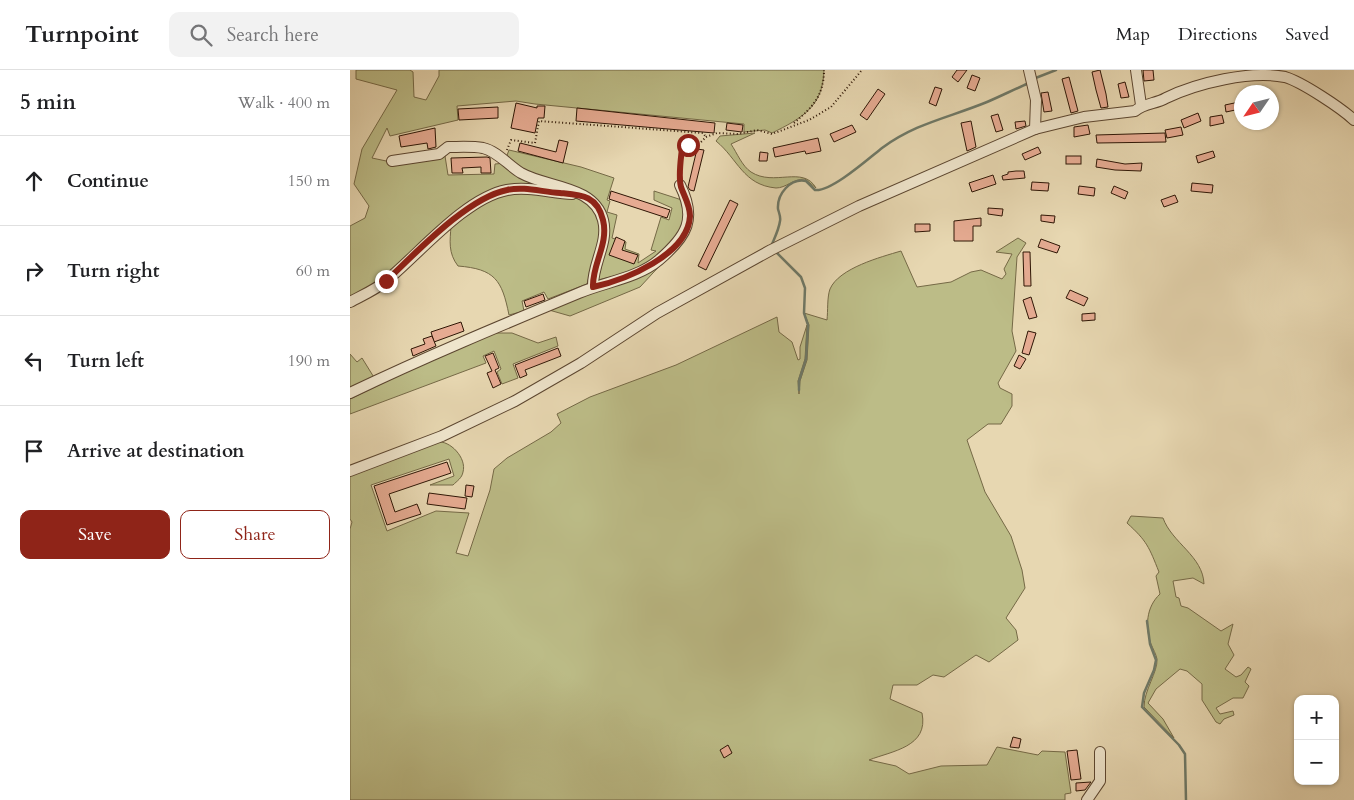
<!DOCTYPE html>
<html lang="en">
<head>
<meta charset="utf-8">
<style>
	body { margin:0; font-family:Cardo,serif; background:#f2f2f2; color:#202124 }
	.controls { position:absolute; right:15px; bottom:15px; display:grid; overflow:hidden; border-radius:10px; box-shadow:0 1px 4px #0004 }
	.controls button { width:45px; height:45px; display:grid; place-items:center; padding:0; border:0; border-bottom:1px solid #e0e0e0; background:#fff; color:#202124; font:25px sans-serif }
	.compass { position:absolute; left:884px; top:15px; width:45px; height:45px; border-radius:50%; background:#fff; box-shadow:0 1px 4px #0004; rotate:235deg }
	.stop { position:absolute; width:15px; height:15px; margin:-11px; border:4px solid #8f2418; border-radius:50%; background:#fff }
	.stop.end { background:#8f2418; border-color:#fff; box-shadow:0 1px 5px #0008 }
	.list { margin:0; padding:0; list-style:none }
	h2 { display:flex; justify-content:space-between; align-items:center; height:65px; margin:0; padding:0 20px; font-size:21px }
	h2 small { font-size:16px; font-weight:400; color:#757577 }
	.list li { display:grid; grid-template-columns:32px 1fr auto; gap:15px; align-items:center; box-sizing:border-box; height:90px; padding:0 20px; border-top:1px solid #e0e0e0 }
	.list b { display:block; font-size:19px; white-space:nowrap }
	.list em { font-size:16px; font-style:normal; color:#757577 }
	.actions { display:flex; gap:10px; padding:15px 20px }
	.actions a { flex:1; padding:11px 0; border:1px solid #8f2418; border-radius:10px; text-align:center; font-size:18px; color:#8f2418 }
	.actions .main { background:#8f2418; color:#fff }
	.icon { flex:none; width:28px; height:28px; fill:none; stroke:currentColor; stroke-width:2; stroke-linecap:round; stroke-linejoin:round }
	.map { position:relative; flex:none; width:1004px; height:730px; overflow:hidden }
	header { display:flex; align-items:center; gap:30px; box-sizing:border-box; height:70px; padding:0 25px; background:#fff; border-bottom:1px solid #e0e0e0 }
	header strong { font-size:24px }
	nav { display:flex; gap:28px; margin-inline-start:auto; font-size:18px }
	.search { width:350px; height:45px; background:#f2f2f2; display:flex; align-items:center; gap:12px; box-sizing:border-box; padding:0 18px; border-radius:10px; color:#757577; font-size:19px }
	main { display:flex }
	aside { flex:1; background:#fff }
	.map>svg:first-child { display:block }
	.green { fill:#bcbc87; stroke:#756946 }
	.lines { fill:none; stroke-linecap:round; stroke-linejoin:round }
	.stream { stroke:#6e7866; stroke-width:2.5 }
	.building { fill:#e6ab92; stroke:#2e1605 }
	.minor-casing { stroke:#5c4630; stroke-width:12 }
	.path { stroke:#2e1605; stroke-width:2; stroke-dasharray:1 2.5; stroke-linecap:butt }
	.minor { stroke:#efe5cc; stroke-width:10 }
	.route { stroke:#8f2418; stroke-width:6 }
</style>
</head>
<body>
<header>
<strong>Turnpoint</strong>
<div class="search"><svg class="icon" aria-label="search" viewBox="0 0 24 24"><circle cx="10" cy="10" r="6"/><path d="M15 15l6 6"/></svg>Search here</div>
<nav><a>Map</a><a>Directions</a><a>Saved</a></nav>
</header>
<main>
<aside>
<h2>5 min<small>Walk · 400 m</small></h2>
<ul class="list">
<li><svg class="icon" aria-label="ahead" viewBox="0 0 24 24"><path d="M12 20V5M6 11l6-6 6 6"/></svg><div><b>Continue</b></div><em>150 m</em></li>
<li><svg class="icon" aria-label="right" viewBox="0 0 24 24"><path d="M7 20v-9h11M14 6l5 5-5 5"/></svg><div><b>Turn right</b></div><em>60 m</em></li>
<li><svg class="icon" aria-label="left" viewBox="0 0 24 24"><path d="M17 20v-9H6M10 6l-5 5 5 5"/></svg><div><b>Turn left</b></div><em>190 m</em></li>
<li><svg class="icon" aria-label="arrive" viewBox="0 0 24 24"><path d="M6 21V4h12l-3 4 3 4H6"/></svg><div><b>Arrive at destination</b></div></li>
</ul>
<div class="actions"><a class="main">Save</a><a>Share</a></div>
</aside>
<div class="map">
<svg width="1004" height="730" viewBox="0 0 1004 730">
	<rect width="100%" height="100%" fill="#e7d7b1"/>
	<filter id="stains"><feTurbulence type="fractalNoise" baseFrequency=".004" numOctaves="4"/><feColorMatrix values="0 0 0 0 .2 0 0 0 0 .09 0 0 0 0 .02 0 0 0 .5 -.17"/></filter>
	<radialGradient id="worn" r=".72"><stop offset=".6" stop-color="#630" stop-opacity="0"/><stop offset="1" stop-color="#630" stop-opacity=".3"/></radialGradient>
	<g class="green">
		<path d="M6 0H60L63 2 64 27 76 30 89 6V0H474C473 37 452 48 422 63L415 60 394 62V54L185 34 166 31 107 36 108 50 40 66 37 58 22 88 41 92 95 86 98 105 144 104 145 94 156 93 210 117 139 123 34 211 0 230V156L15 148 19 136 4 114 12 79 47 20 6 9Z"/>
		<path d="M405 63 381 74C387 83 392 96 401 102 424 117 453 95 466 118L455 109C443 109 436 118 426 118 393 115 388 89 366 71L370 66Z"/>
		<polygon points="159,80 231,97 264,108 257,130 260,131 257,142 267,145 262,168 276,172 275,179 289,184 288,193 306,181 301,180 311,147 319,150 322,138 304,130 304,121 335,131 332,160 311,184 289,200 248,210 252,194 248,134 172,100 156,88"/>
		<path d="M163 122 233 129 244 138 250 156V168L237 214 198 229 194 222 172 231 174 241 159 245C152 210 145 199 108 196 98 183 100 171 101 156L131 133Z"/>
		<path d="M668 168 676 173 667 187 662 261 666 281 648 313 650 318 662 324V336L651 354H638L617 370 635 422 661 466 672 500 675 518 656 548 666 560 668 570 639 592 626 585 594 607 583 605 567 615H543L540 629 572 643C579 677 542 681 519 690L546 696 559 704 591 696 637 695 647 677 688 685 692 681 715 682 721 723 715 724V730H0V459L2 452 0 449V405L87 372C100 370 117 388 113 402 112 408 107 411 103 415H80L104 406 99 389 21 415 37 461 86 441 119 443 106 483 118 486 140 420 144 399 157 388 201 362 211 353 207 344 240 327 326 295 427 247 429 262 442 272 448 290 450 289V277L457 255 455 289 448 311 449 324 450 311 457 290 459 255 454 243 477 250C478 241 477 227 480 219 489 198 531 187 551 181L567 217 601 212 621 202 631 200 652 209 656 204 654 199 662 184 646 182Z"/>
		<polygon points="315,190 290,217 220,246 199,240"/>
		<polygon points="137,263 162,263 188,273 206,267 208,276 163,294 168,308 152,314 147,302 151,299 144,281 133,286 136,293 0,344 0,329"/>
		<polygon points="0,284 7,292 12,288 25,309 0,320"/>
		<path d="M781 446 813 448C822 473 853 486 854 514L843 508 823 511 826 527 829 528 831 536 838 538 871 561 883 554 878 574 884 585 875 599 886 607 891 605 898 597 901 599 895 612 899 616 893 628H883L866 638 870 644 883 641 884 645 874 649 870 654 866 652 852 630V614L837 601 830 599 806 619 798 633 813 649 824 668 794 637C794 620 808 602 807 589 806 584 803 579 801 574 795 557 796 537 810 524L806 506 809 502C799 477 797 471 777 453Z"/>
	</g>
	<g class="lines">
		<g class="stream">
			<polyline points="683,9 706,0"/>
			<path d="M422 174C425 167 429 159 430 151 431 147 429 143 428 139 427 124 440 108 456 111L465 120C481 122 518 89 532 78 566 53 598 48 637 32 651 26 665 19 679 13"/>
			<polyline points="425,181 451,207 455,218 454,243 458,255 456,289 449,311 449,320"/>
			<polyline points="797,551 800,574 806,590 804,600 794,623 792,637 829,675 835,684 836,730"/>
		</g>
	</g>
	<g class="building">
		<polygon points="607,0 617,0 608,12 602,7"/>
		<polygon points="750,0 756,24 758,37 751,38 746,20 742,2"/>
		<polygon points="793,0 803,0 804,10 794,11"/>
		<polygon points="622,5 630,8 625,21 617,18"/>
		<polygon points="719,7 728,41 721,43 712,9"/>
		<polygon points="775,12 779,27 771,28 768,14"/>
		<polygon points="585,17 592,19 586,36 579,33"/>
		<polygon points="528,19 535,24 517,50 510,45"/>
		<polygon points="698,22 702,41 694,42 691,23"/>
		<polygon points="889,32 890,39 876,42 875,35"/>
		<polygon points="166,33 187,38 187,36 195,36 194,48 188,48 185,63 161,58"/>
		<polygon points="148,37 148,48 109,50 108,39"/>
		<polygon points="227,38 365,53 364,63 226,51"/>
		<polygon points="848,43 851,51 834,58 831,50"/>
		<polygon points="648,44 653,60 646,62 641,46"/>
		<polygon points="872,45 874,53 860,56 860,47"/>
		<polygon points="621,51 626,77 617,81 611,53"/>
		<polygon points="675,51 676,56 666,59 665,52"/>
		<polygon points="377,53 393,55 392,62 376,60"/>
		<polygon points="502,55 506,62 484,72 480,64"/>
		<polygon points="738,55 740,64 724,67 724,57"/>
		<polygon points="831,57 833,65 817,68 815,60"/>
		<polygon points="85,58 86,77 78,79 77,73 51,77 49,66"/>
		<polygon points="815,63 816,72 747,73 746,65"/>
		<polygon points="468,68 471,81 456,84 455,81 425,87 423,78"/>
		<polygon points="209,70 218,72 213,93 168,81 170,73 206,82"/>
		<polygon points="688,77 691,83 675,90 672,84"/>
		<polygon points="347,79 354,80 344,121 340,120 338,117"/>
		<polygon points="863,81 865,87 848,93 846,86"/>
		<polygon points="410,82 418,83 417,91 409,91"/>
		<rect x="716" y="86" width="15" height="8"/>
		<polygon points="137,87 140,88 141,103 131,103 131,97 112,98 113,103 102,103 101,88"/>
		<polygon points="747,89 775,94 792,93 791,101 765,100 746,97"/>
		<polygon points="666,101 674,101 675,108 653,110 652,106 658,104 658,102"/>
		<polygon points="643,105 646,114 622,122 619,113"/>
		<polygon points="682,112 699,113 698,121 681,120"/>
		<polygon points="842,113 863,115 862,123 841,121"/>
		<polygon points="729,116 745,118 744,126 728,124"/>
		<polygon points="764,116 778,122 775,129 761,123"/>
		<polygon points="261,121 320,140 317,148 259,129"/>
		<polygon points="825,125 828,132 814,137 811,130"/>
		<polygon points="380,130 388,134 356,200 348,196"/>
		<polygon points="638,138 653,139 652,146 638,144"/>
		<polygon points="691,145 705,146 704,153 691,151"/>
		<polygon points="631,148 631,156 623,156 623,171 604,171 604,151"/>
		<polygon points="565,154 580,154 580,161 565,162"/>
		<polygon points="266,167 275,171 272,180 288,185 284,194 259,185"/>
		<polygon points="691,169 710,176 707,183 688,177"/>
		<polygon points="673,182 680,182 681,216 674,216"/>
		<polygon points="720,220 738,228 734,236 716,228"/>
		<polygon points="193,224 195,230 176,237 174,231"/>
		<polygon points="681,227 687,247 679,249 673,230"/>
		<polygon points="745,243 745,250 732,251 732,244"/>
		<polygon points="111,252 114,261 84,272 81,262"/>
		<polygon points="678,261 686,263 679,285 672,283"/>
		<polygon points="82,266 86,276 63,286 61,279 75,274 73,269"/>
		<polygon points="208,278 211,286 175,300 177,305 170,308 165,295"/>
		<polygon points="143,283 149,298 145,300 151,314 143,318 137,303 142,301 135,286"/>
		<polygon points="669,285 676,289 670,299 664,296"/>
		<polygon points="97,392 101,403 39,424 45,442 67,434 71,444 37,455 24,416"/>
		<polygon points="116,415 124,416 122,427 115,426"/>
		<polygon points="79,423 117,428 115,439 77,434"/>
		<polygon points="663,667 671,669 669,678 660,677"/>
		<polygon points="378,675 382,683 374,688 370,680"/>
		<polygon points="727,680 731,709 721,710 717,681"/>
		<polygon points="741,712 735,720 726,721 726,713"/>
	</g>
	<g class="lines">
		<defs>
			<g id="minor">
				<polyline points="679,0 686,30 685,59"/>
				<polyline points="786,0 791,35"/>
				<path d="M42 91 89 84 98 77C109 77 122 76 133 78 147 81 158 95 171 103 197 118 244 115 253 150 259 173 242 194 243 217"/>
				<path d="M0 232C13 225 25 220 36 211 69 184 115 128 157 120 178 116 201 123 222 124"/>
				<path d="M0 323C75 287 152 255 229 223 255 212 288 208 309 190 337 166 347 149 330 115"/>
				<path d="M0 401 92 366 165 331 231 293 307 243 421 180 509 136 685 59 734 47 785 41C794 33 806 34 816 28 847 13 901 0 935 7 952 12 991 38 1004 50"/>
				<polyline points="737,730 750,711 750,682"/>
			</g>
		</defs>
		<use href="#minor" class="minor-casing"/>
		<g class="path">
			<path d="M444 53C463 37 474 25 474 0"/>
			<polyline points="157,80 161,70 185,73 189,51 353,63 356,67"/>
			<polyline points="331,107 332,78 351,72 356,67 367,63 388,64 407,60 422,64 459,50 481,37 512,0"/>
		</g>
		<use href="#minor" class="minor"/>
	</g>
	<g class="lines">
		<path class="route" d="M36 211C66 183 117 128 157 120 174 116 192 122 210 123 231 125 247 125 253 150 259 174 242 194 243 217 275 210 338 185 340 146 340 135 334 126 331 117 328 106 331 89 332 78L338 75"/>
	</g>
	<rect width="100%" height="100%" filter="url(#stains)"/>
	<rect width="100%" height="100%" fill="url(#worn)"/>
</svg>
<div class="controls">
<button>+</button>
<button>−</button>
</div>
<svg class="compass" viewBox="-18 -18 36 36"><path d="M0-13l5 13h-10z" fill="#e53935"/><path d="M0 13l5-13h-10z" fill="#757577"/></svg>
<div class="stop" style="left:338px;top:75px"></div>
<div class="stop end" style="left:36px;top:211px"></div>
</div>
</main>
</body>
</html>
